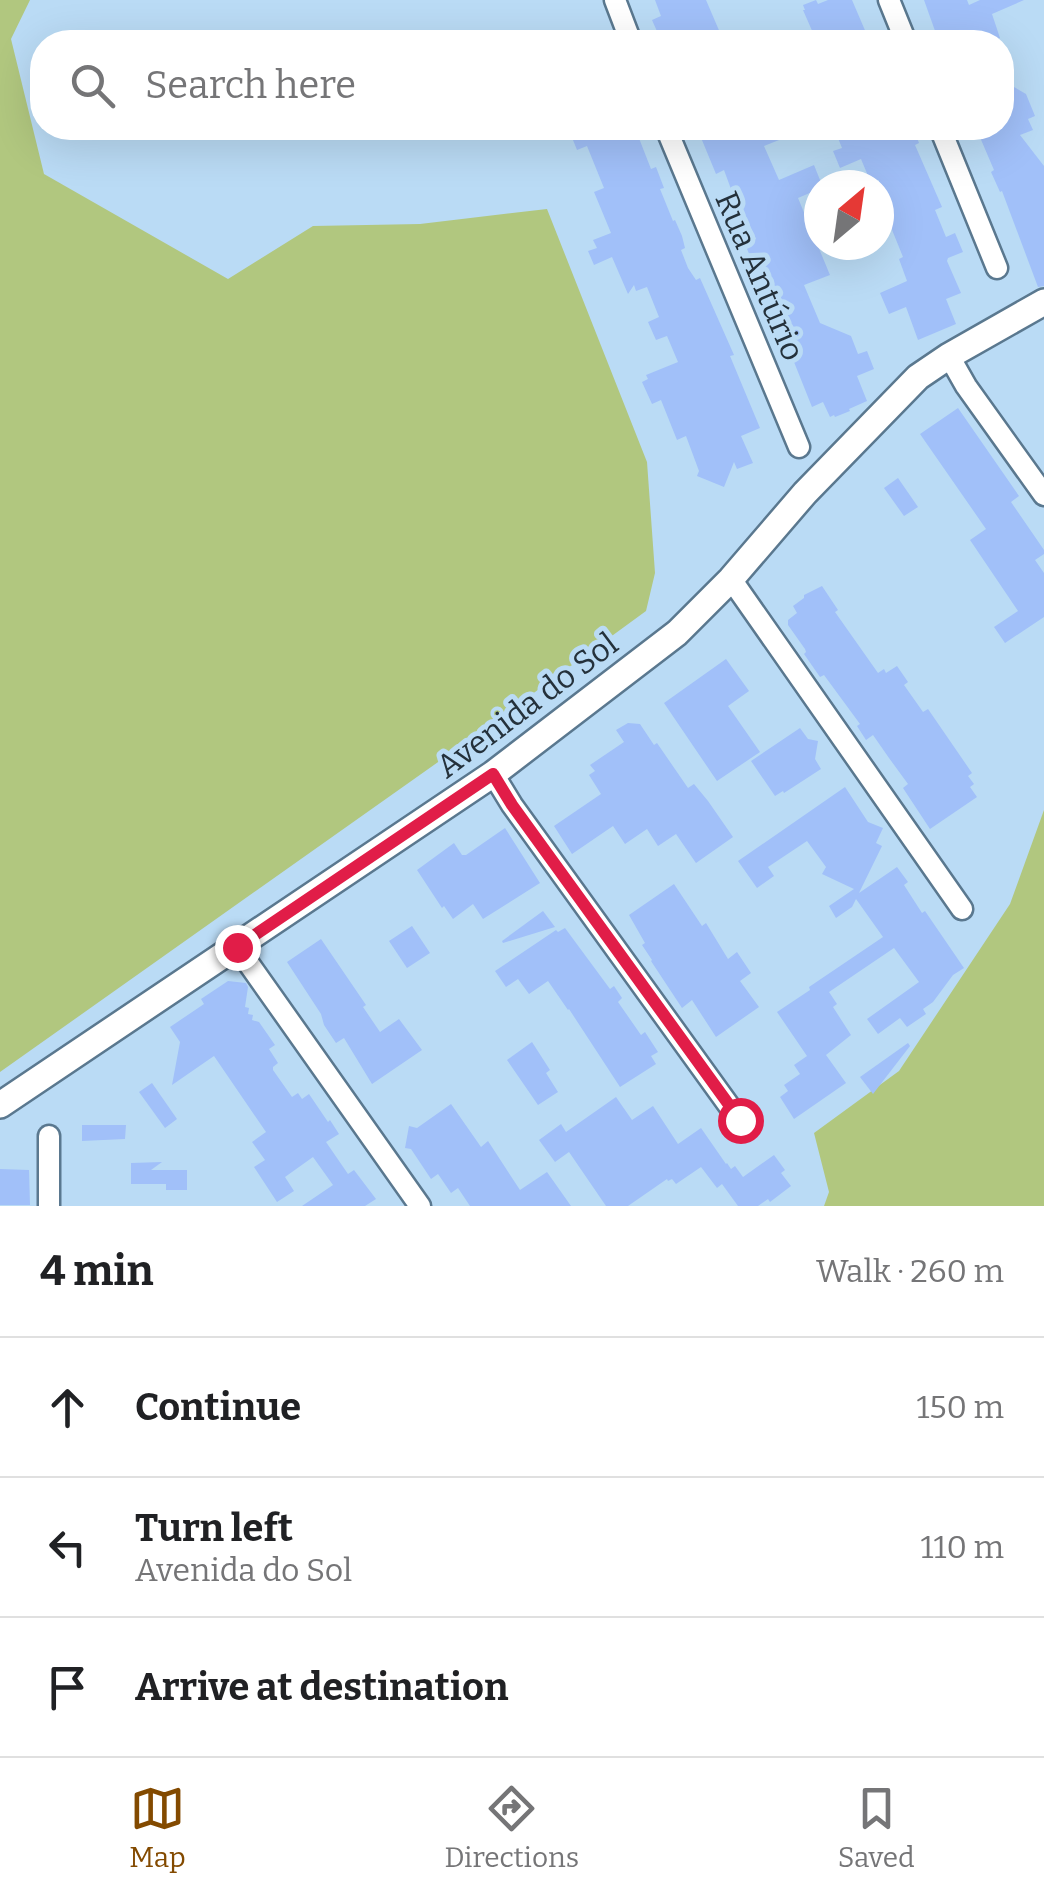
<!DOCTYPE html>
<html lang="en">
<head>
<meta charset="utf-8">
<style>
	body { margin:0; font-family:Bitter,serif; background:#f6f6f6; color:#202124 }
	.compass { position:absolute; left:804px; top:170px; width:90px; height:90px; border-radius:50%; background:#fff; box-shadow:0 10px 40px #0002; rotate:29deg }
	.stop { position:absolute; width:30px; height:30px; margin:-22px; border:8px solid #e11d48; border-radius:50%; background:#fff }
	.stop.end { background:#e11d48; border-color:#fff; box-shadow:0 2px 10px #0008 }
	.list { margin:0; padding:0; list-style:none }
	h2 { display:flex; justify-content:space-between; align-items:center; height:130px; margin:0; padding:0 40px; font-size:42px }
	h2 small { font-size:32px; font-weight:400; color:#757577 }
	.list li { display:grid; grid-template-columns:65px 1fr auto; gap:30px; align-items:center; box-sizing:border-box; height:140px; padding:0 40px; border-top:2px solid #e0e0e0 }
	.list b { display:block; font-size:38px; white-space:nowrap }
	.list p { margin:0; font-size:32px; white-space:nowrap; color:#757577 }
	.list em { font-size:32px; font-style:normal; color:#757577 }
	.icon { flex:none; width:55px; height:55px; fill:none; stroke:currentColor; stroke-width:2; stroke-linecap:round; stroke-linejoin:round }
	.map { position:relative; flex:none; width:1044px; height:1206px; overflow:hidden }
	.search { position:absolute; background:#fff; box-shadow:0 10px 40px #0002; left:30px; right:30px; top:30px; height:110px; display:flex; align-items:center; gap:25px; box-sizing:border-box; padding:0 35px; border-radius:40px; color:#757577; font-size:38px }
	.sheet { height:550px; background:#fff }
	nav { display:flex; justify-content:space-around; align-items:center; box-sizing:border-box; height:140px; border-top:2px solid #e0e0e0; background:#fff; font-size:28px; color:#757577 }
	nav a { display:grid; justify-items:center; gap:5px }
	nav .on { color:#834a00 }
	.map>svg:first-child { display:block }
	.green { fill:#b1c77f }
	.building { fill:#a1c0f9 }
	.lines { fill:none; stroke-linecap:round; stroke-linejoin:round }
	.minor-casing { stroke:#5a788f; stroke-width:25 }
	.tertiary-casing { stroke:#5a788f; stroke-width:30 }
	.minor { stroke:#fff; stroke-width:20 }
	.tertiary { stroke:#fff; stroke-width:25 }
	.route { stroke:#e11d48; stroke-width:12 }
	.labels { text-anchor:middle; stroke-width:10; stroke-linejoin:round; paint-order:stroke }
	.street-label { font-size:32px; fill:#24313b; stroke:#badbf5 }
</style>
</head>
<body>
<div class="map">
<svg width="1044" height="1206" viewBox="0 0 1044 1206">
	<rect width="100%" height="100%" fill="#badbf5"/>
	<g class="green">
		<polygon points="0,0 30,0 11,39 44,174 228,279 313,226 420,224 547,209 647,462 655,573 646,611 465,743 0,1072"/>
		<polygon points="1044,810 1044,1206 824,1206 829,1192 814,1133 899,1071 1010,904"/>
	</g>
	<g class="building">
		<polygon points="655,0 706,0 724,42 672,42 668,34 660,38 652,20 661,16"/>
		<polygon points="816,0 818,4 828,0 852,0 870,42 817,42 803,10 805,10 803,5"/>
		<polygon points="924,0 967,0 969,5 980,0 1024,0 992,14 1000,38 989,42 939,42"/>
		<polygon points="1002,57 1014,87 1026,94 1035,116 1028,119 1033,130 1020,135 1044,166 1044,286 1038,287 1002,191 1000,192 991,172 994,170 976,128 1002,128"/>
		<polygon points="589,128 635,128 651,169 656,167 664,188 660,189 673,221 675,220 682,236 685,248 681,250 688,268 696,280 700,278 734,355 730,356 760,428 741,436 753,463 737,469 734,462 724,487 697,476 699,471 686,436 677,440 661,400 652,404 642,382 648,379 646,375 678,362 667,336 656,340 648,322 659,317 647,287 636,291 634,285 628,294 612,257 594,265 588,251 597,248 593,240 611,233 594,192 604,188 587,146 577,150 571,135"/>
		<polygon points="697,128 809,128 764,146 779,180 814,165 822,185 819,185 819,189 798,198 830,275 804,285 820,323 851,336 858,354 867,351 874,369 857,376 867,401 849,409 850,411 835,417 834,415 830,417 823,402 812,407 790,352 794,351 785,332 791,330 771,281 762,285 745,244 756,239 745,214 737,217 730,202 735,200 724,170 716,174"/>
		<polygon points="834,128 913,128 919,143 915,145 942,207 935,210 946,237 955,233 963,252 948,258 947,261 961,293 946,299 956,324 918,340 906,307 889,314 880,293 907,281 899,259 903,257 886,215 879,212 879,180 871,183 861,159 840,168 833,151 842,148"/>
		<polygon points="958,408 1019,496 1011,502 1044,550 1044,554 1035,560 1044,573 1044,617 1005,643 994,627 1018,611 970,540 986,529 920,434"/>
		<polygon points="898,478 918,507 904,516 884,488"/>
		<polygon points="822,586 838,610 835,612 878,673 884,669 886,673 897,666 908,682 904,685 923,712 928,709 972,773 968,776 974,784 970,787 977,797 930,829 903,788 908,784 889,758 873,735 866,740 857,726 860,724 824,675 820,677 804,654 806,652 805,649 788,625 788,620 797,613 793,606 804,598 804,595"/>
		<polygon points="726,659 749,691 728,706 760,752 717,781 664,703"/>
		<polygon points="628,723 640,724 654,745 657,743 688,788 694,784 708,801 733,837 696,863 676,834 658,846 647,829 625,844 613,826 572,854 554,826 601,794 589,775 595,771 590,765 624,742 616,730"/>
		<polygon points="800,728 808,739 818,741 815,759 821,769 784,793 783,791 775,796 751,761"/>
		<polygon points="845,787 868,822 883,828 876,843 882,846 859,893 897,867 908,882 904,885 922,913 925,911 964,968 953,975 933,1002 923,1009 926,1014 907,1027 900,1018 878,1034 867,1019 919,982 894,948 829,992 837,1004 833,1007 851,1035 826,1055 846,1083 794,1119 780,1097 788,1091 784,1085 800,1074 794,1065 807,1056 777,1012 810,990 809,987 883,937 856,899 852,907 836,918 829,906 854,889 822,874 826,867 807,841 768,867 774,876 757,888 738,861"/>
		<polygon points="505,828 540,883 483,919 473,904 453,919 444,906 442,908 417,870 454,843 462,855 466,855"/>
		<polygon points="674,884 702,926 706,923 728,959 737,952 751,973 740,981 759,1007 716,1037 692,1000 682,1008 651,961 652,960 642,945 645,943 629,915"/>
		<polygon points="543,911 555,927 503,943 502,941"/>
		<polygon points="412,926 430,953 407,968 389,941"/>
		<polygon points="565,928 610,989 614,986 622,998 618,1002 641,1035 645,1032 658,1052 651,1056 656,1064 620,1087 569,1009 568,1010 548,981 529,994 518,979 506,987 495,971 556,930 558,932"/>
		<polygon points="321,939 366,1005 363,1007 380,1032 399,1019 422,1050 372,1084 344,1038 336,1043 324,1025 321,1014 287,962"/>
		<polygon points="228,981 246,983 248,987 245,1007 249,1008 248,1014 253,1015 252,1020 259,1022 275,1045 269,1049 278,1063 273,1067 273,1070 292,1097 298,1093 302,1099 309,1094 328,1122 330,1120 339,1134 326,1142 348,1174 354,1170 376,1199 365,1206 302,1206 333,1185 313,1157 285,1177 294,1191 277,1202 254,1167 265,1160 252,1142 266,1132 214,1056 172,1085 180,1042 170,1027 204,1004 201,999"/>
		<polygon points="532,1042 550,1070 546,1073 558,1092 538,1105 507,1060"/>
		<polygon points="908,1043 910,1046 873,1094 860,1077"/>
		<polygon points="152,1083 177,1119 165,1128 139,1092"/>
		<polygon points="616,1097 632,1120 653,1106 678,1144 701,1128 726,1164 727,1163 731,1169 735,1166 743,1177 774,1155 785,1170 781,1173 791,1186 770,1202 768,1199 758,1206 738,1206 722,1184 717,1188 701,1167 676,1184 672,1179 668,1181 667,1179 628,1206 606,1206 569,1152 555,1162 539,1140 561,1124 566,1132"/>
		<polygon points="451,1104 481,1147 488,1141 520,1190 547,1172 571,1206 470,1206 458,1188 451,1193 438,1174 431,1179 411,1149 405,1148 409,1126 417,1128"/>
		<polygon points="82,1125 126,1125 125,1139 82,1141"/>
		<polygon points="162,1162 151,1170 187,1170 187,1190 166,1190 166,1184 131,1184 131,1163"/>
		<polygon points="0,1169 29,1170 30,1205 0,1205"/>
	</g>
	<g class="lines">
		<defs>
			<g id="minor">
				<polyline points="615,0 631,42"/>
				<polyline points="889,0 906,42"/>
				<polyline points="666,128 799,447"/>
				<polyline points="940,128 997,268"/>
				<polyline points="949,356 966,386 1044,495"/>
				<polyline points="731,579 962,909"/>
				<polyline points="493,774 512,805 740,1121"/>
				<polyline points="237,947 420,1206"/>
				<polyline points="49,1136 49,1206"/>
			</g>
			<polyline id="tertiary" points="0,1105 493,774 677,633 731,579 805,493 918,377 949,356 1044,302"/>
		</defs>
		<use href="#minor" class="minor-casing"/>
		<use href="#tertiary" class="tertiary-casing"/>
		<use href="#minor" class="minor"/>
		<use href="#tertiary" class="tertiary"/>
	</g>
	<g class="lines">
		<polyline class="route" points="237,947 493,774 512,805 740,1120"/>
	</g>
	<g class="labels">
		<g class="street-label">
			<text transform="translate(760 276) rotate(67)" y="11">Rua Antúrio</text>
			<text transform="translate(527 705) rotate(-37)" y="11">Avenida do Sol</text>
		</g>
	</g>
</svg>
<svg class="compass" viewBox="-18 -18 36 36"><path d="M0-13l5 13h-10z" fill="#e53935"/><path d="M0 13l5-13h-10z" fill="#757577"/></svg>
<div class="stop" style="left:740px;top:1120px"></div>
<div class="stop end" style="left:237px;top:947px"></div>
<div class="search"><svg class="icon" aria-label="search" viewBox="0 0 24 24"><circle cx="10" cy="10" r="6"/><path d="M15 15l6 6"/></svg>Search here</div>
</div>
<section class="sheet">
<h2>4 min<small>Walk · 260 m</small></h2>
<ul class="list">
<li><svg class="icon" aria-label="ahead" viewBox="0 0 24 24"><path d="M12 20V5M6 11l6-6 6 6"/></svg><div><b>Continue</b></div><em>150 m</em></li>
<li><svg class="icon" aria-label="left" viewBox="0 0 24 24"><path d="M17 20v-9H6M10 6l-5 5 5 5"/></svg><div><b>Turn left</b><p>Avenida do Sol</p></div><em>110 m</em></li>
<li><svg class="icon" aria-label="arrive" viewBox="0 0 24 24"><path d="M6 21V4h12l-3 4 3 4H6"/></svg><div><b>Arrive at destination</b></div></li>
</ul>
</section>
<nav>
<a class="on"><svg class="icon" aria-label="map" viewBox="0 0 24 24"><path d="M3 6l6-2 6 2 6-2v14l-6 2-6-2-6 2zM9 4v14M15 6v14"/></svg>Map</a>
<a><svg class="icon" aria-label="directions" viewBox="0 0 24 24"><path d="M12 3l9 9-9 9-9-9zM9 14v-3h6M13 9l2 2-2 2"/></svg>Directions</a>
<a><svg class="icon" aria-label="saved" viewBox="0 0 24 24"><path d="M7 4h10v16l-5-4-5 4z"/></svg>Saved</a>
</nav>
</body>
</html>
